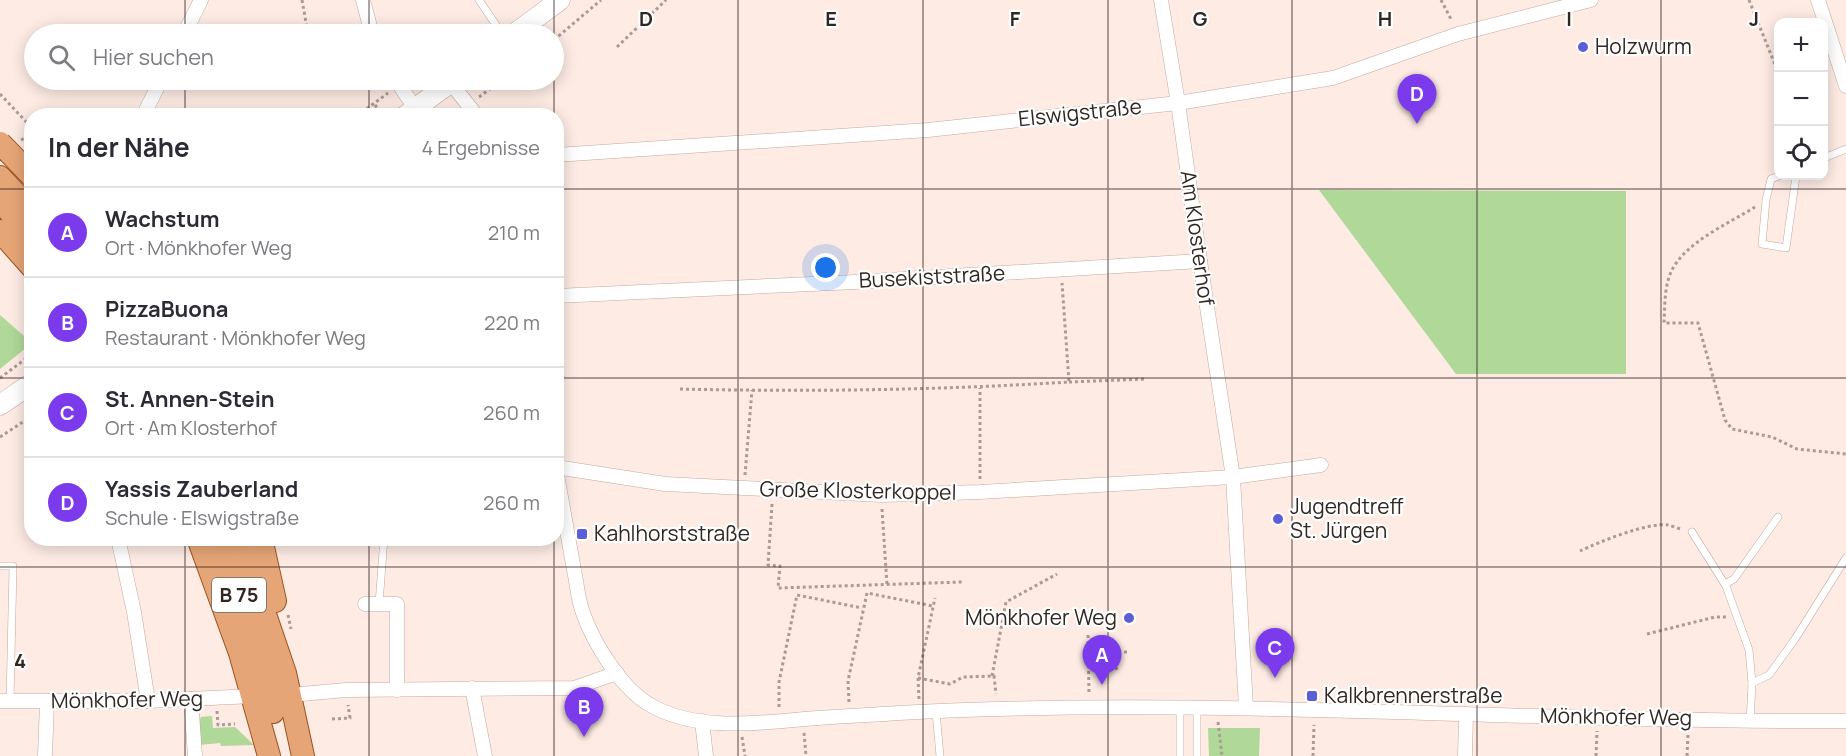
<!DOCTYPE html>
<html lang="de">
<head>
<meta charset="utf-8">
<style>
	body { margin:0; font-family:Manrope,sans-serif; background:#f2f2f3; color:#2b2b33 }
	.controls { position:absolute; right:18px; top:18px; display:grid; overflow:hidden; border-radius:12px; box-shadow:0 3px 15px #0003 }
	.controls button { width:54px; height:54px; display:grid; place-items:center; padding:0; border:0; border-bottom:2px solid #e1e1e2; background:#fff; color:#2b2b33; font:30px sans-serif }
	.you { position:absolute; left:826px; top:268px; width:21px; height:21px; margin:-15px; border:4px solid #fff; border-radius:50%; background:#1a73e8; box-shadow:0 0 0 9px #1a73e833 }
	.badge { display:grid; place-items:center; width:39px; height:39px; border-radius:50%; background:#7c3aed; color:#fff; font-size:20px; font-weight:700 }
	.pin { position:absolute; translate:-50% -50px; filter:drop-shadow(0 2px 3px #0008) }
	.pin::after { content:''; position:absolute; top:32px; width:21px; height:18px; background:inherit; clip-path:polygon(0 0,100% 0,50% 100%) }
	.list { margin:0; padding:0; list-style:none }
	h2 { display:flex; justify-content:space-between; align-items:center; height:78px; margin:0; padding:0 24px; font-size:26px }
	h2 small { font-size:20px; font-weight:400; color:#7c7c81 }
	.list li { display:grid; grid-template-columns:39px 1fr auto; gap:18px; align-items:center; box-sizing:border-box; height:90px; padding:0 24px; border-top:2px solid #e1e1e2 }
	.list b { display:block; font-size:22px; white-space:nowrap }
	.list p { margin:0; font-size:20px; white-space:nowrap; color:#7c7c81 }
	.list em { font-size:20px; font-style:normal; color:#7c7c81 }
	.icon { flex:none; width:33px; height:33px; fill:none; stroke:currentColor; stroke-width:2; stroke-linecap:round; stroke-linejoin:round }
	.map { position:relative; flex:none; width:1846px; height:756px; overflow:hidden }
	.search { position:absolute; background:#fff; box-shadow:0 3px 15px #0003; left:24px; top:24px; width:540px; height:66px; display:flex; align-items:center; gap:15px; box-sizing:border-box; padding:0 21px; border-radius:33px; color:#7c7c81; font-size:22px }
	.panel { position:absolute; background:#fff; box-shadow:0 3px 15px #0003; left:24px; top:108px; width:540px; height:438px; border-radius:24px }
	.map>svg:first-child { display:block }
	.green { fill:#b0d899 }
	.lines { fill:none; stroke-linecap:round; stroke-linejoin:round }
	.service-casing { stroke:#c4a99e; stroke-width:8 }
	.minor-casing { stroke:#c4a99e; stroke-width:15 }
	.secondary-casing { stroke:#c4a99e; stroke-width:21 }
	.primary-casing { stroke:#9c521d; stroke-width:24 }
	.path { stroke:#aa9b95; stroke-width:3; stroke-dasharray:3 3; stroke-linecap:butt }
	.service { stroke:#fff; stroke-width:7 }
	.minor { stroke:#fff; stroke-width:14 }
	.secondary { stroke:#fff; stroke-width:20 }
	.primary { stroke:#e6a576; stroke-width:22 }
	.primary-bridge-casing { stroke:#9c521d; stroke-width:24; stroke-linecap:butt }
	.primary-bridge { stroke:#e6a576; stroke-width:22 }
	.grid { fill:none; stroke:#312722; stroke-width:1.5; stroke-opacity:0.55 }
	.poi-dot { fill:#5b5ed6; stroke:#fff; stroke-width:2 }
	.labels { text-anchor:middle; stroke-width:4.5; stroke-linejoin:round; paint-order:stroke }
	.shield { fill:#fff; stroke:#6f6864; stroke-width:1.5 }
	.shield-label { font-size:20px; font-weight:bold; fill:#312722 }
	.poi-label { font-size:21px; fill:#312722; stroke:#fff; text-anchor:start }
	.street-label { font-size:21px; fill:#312722; stroke:#fff }
	.grid-label { font-size:20px; text-anchor:middle; font-weight:bold; fill:#312722; stroke:#fff; stroke-width:4.5; stroke-linejoin:round; paint-order:stroke }
</style>
</head>
<body>
<div class="map">
<svg width="1846" height="756" viewBox="0 0 1846 756">
	<rect width="100%" height="100%" fill="#fdebe4"/>
	<g class="green">
		<polygon points="1319,190 1626,191 1626,374 1456,374"/>
		<polygon points="0,315 32,343 0,369"/>
		<polygon points="212,716 213,728 235,727 254,745 221,746 220,743 199,745 197,726 201,717"/>
		<polygon points="1208,728 1260,728 1259,756 1209,756"/>
	</g>
	<g class="lines">
		<defs>
			<g id="service">
				<polyline points="479,0 502,34"/>
				<polyline points="1824,158 1846,149"/>
				<polyline points="1779,176 1771,179 1766,200 1762,244 1786,248 1796,176"/>
				<polyline points="1692,532 1726,586 1749,650 1752,683"/>
				<polyline points="0,566 13,566 10,701"/>
				<polyline points="1725,584 1734,579 1778,517"/>
				<polyline points="379,604 384,538"/>
				<polyline points="1197,708 1197,756"/>
				<polyline points="936,712 940,756"/>
				<polyline points="1750,722 1752,683 1769,675 1795,639 1846,558"/>
				<polyline points="1180,756 1180,707"/>
			</g>
			<g id="minor">
				<polyline points="363,0 372,34"/>
				<polyline points="1161,0 1178,103 1200,261 1233,477 1246,708"/>
				<polyline points="1818,0 1846,86"/>
				<polyline points="184,34 201,0"/>
				<polyline points="396,80 415,108"/>
				<polyline points="450,82 477,116"/>
				<polyline points="143,116 161,80"/>
				<polyline points="556,155 928,130 1178,103 1333,78 1458,34 1591,0"/>
				<polyline points="556,296 855,282 1200,261"/>
				<polyline points="556,467 665,484 882,495 980,492 1233,477 1321,465"/>
				<path d="M556 469C562 502 568 536 574 570 577 584 578 600 583 613 594 644 622 690 652 706 701 733 764 722 818 718 845 716 872 715 899 713 1214 696 1530 723 1846 721"/>
				<polyline points="118,538 134,612 148,701"/>
				<polyline points="365,604 397,604 397,690"/>
				<polyline points="472,688 485,756"/>
				<polyline points="290,695 346,690 574,688 617,673"/>
				<polyline points="191,699 195,756"/>
				<polyline points="0,701 148,701 253,696"/>
				<polyline points="702,721 706,756"/>
				<polyline points="45,756 47,702"/>
				<polyline points="1465,756 1466,714"/>
			</g>
			<g id="secondary">
				<polyline points="514,34 560,0"/>
				<polyline points="405,116 454,80"/>
				<polyline points="0,405 32,383"/>
			</g>
			<g id="primary">
				<polyline points="0,177 32,211"/>
				<polyline points="0,201 32,236"/>
				<polyline points="0,231 32,267"/>
				<polyline points="198,538 240,653 269,756"/>
				<polyline points="219,538 258,653 273,712"/>
				<polyline points="239,538 285,673 303,756"/>
				<polyline points="261,538 275,601"/>
			</g>
		</defs>
		<use href="#service" class="service-casing"/>
		<use href="#minor" class="minor-casing"/>
		<use href="#secondary" class="secondary-casing"/>
		<use href="#primary" class="primary-casing"/>
		<g class="path">
			<polyline points="302,0 307,28"/>
			<polyline points="1441,0 1452,21"/>
			<polyline points="1749,0 1778,72"/>
			<polyline points="554,40 601,0"/>
			<polyline points="617,47 666,0"/>
			<polyline points="483,80 492,87"/>
			<polyline points="0,94 32,128"/>
			<polyline points="479,97 502,80"/>
			<polyline points="375,105 383,116"/>
			<polyline points="357,116 388,93"/>
			<polyline points="21,140 32,134"/>
			<path d="M1755 207C1728 224 1685 242 1671 272 1664 288 1665 306 1664 323H1698L1725 420 1732 429 1772 437 1797 449 1846 454"/>
			<polyline points="0,378 32,354"/>
			<polyline points="1069,382 1146,379"/>
			<path d="M680 389C810 392 939 390 1069 382L1062 283"/>
			<polyline points="0,437 32,416"/>
			<polyline points="745,475 752,390"/>
			<polyline points="980,479 980,388"/>
			<polyline points="772,504 768,565 780,566 778,588 962,582"/>
			<polyline points="882,509 887,585"/>
			<path d="M1580 551C1599 542 1648 522 1668 525 1672 526 1677 528 1681 529"/>
			<polyline points="288,615 291,629"/>
			<polyline points="1647,634 1715,617 1727,617"/>
			<polyline points="1088,635 1089,693"/>
			<polyline points="1089,652 1104,652 1103,635"/>
			<polyline points="1104,652 1112,652 1112,659 1118,672"/>
			<polyline points="1112,652 1127,652"/>
			<polyline points="992,676 1006,602 1057,574"/>
			<polyline points="918,678 950,684 963,677 994,676 996,694"/>
			<polyline points="919,699 918,678 935,598"/>
			<polyline points="849,702 848,681 867,593 933,606"/>
			<polyline points="779,707 779,682 797,595 862,608"/>
			<polyline points="217,711 218,725 235,724"/>
			<polyline points="332,719 350,718 348,705"/>
			<polyline points="1218,722 1222,756"/>
			<polyline points="804,733 806,756"/>
			<polyline points="742,737 745,756"/>
			<polyline points="1313,756 1314,725"/>
			<polyline points="1596,756 1597,731"/>
			<polyline points="1687,756 1688,734"/>
		</g>
		<use href="#service" class="service"/>
		<use href="#minor" class="minor"/>
		<use href="#secondary" class="secondary"/>
		<use href="#primary" class="primary"/>
		<defs>
			<polyline id="primary-bridge" points="0,143 32,176"/>
		</defs>
		<use href="#primary-bridge" class="primary-bridge-casing"/>
		<use href="#primary-bridge" class="primary-bridge"/>
	</g>
	<path class="grid" d="M185 0V34M369 0V34M554 0V116M738 0V756M923 0V756M1108 0V756M1292 0V756M1477 0V756M1661 0V756M185 80V116M369 80V116M0 189H32M556 189H1846M0 378H32M556 378H1846M185 538V756M369 538V756M554 538V756M0 567H1846"/>
	<g class="poi-dot">
		<circle cx="1583" cy="47" r="6"/>
		<circle cx="1278" cy="519" r="6"/>
		<rect x="576" y="528" width="12" height="12" rx="3"/>
		<circle cx="1129" cy="618" r="6"/>
		<rect x="1306" y="690" width="12" height="12" rx="3"/>
	</g>
	<g class="labels">
		<rect class="shield" x="212" y="578" width="54" height="34" rx="4.5"/>
		<g class="shield-label">
			<text x="239" y="602">B 75</text>
		</g>
		<g class="poi-label">
			<text x="1595" y="54">Holzwurm</text>
			<text x="1290" y="514">Jugendtreff<tspan x="1290" dy="24">St. Jürgen</tspan></text>
			<text x="594" y="541">Kahlhorststraße</text>
			<text x="1117" y="625" text-anchor="end">Mönkhofer Weg</text>
			<text x="1324" y="703">Kalkbrennerstraße</text>
		</g>
		<g class="street-label">
			<text transform="translate(1080 113) rotate(-6)" y="7">Elswigstraße</text>
			<text transform="translate(1197 238) rotate(82)" y="7">Am Klosterhof</text>
			<text transform="translate(932 277) rotate(-3)" y="7">Busekiststraße</text>
			<text transform="translate(858 491) rotate(1)" y="7">Große Klosterkoppel</text>
			<text transform="translate(127 700) rotate(-1)" y="7">Mönkhofer Weg</text>
			<text transform="translate(1616 717) rotate(1)" y="7">Mönkhofer Weg</text>
		</g>
	</g>
	<g class="grid-label">
		<text x="646" y="26">D</text>
		<text x="831" y="26">E</text>
		<text x="1015" y="26">F</text>
		<text x="1200" y="26">G</text>
		<text x="1385" y="26">H</text>
		<text x="1569" y="26">I</text>
		<text x="1754" y="26">J</text>
		<text x="20" y="668">4</text>
	</g>
</svg>
<div class="controls">
<button>+</button>
<button>−</button>
<button><svg class="icon" aria-label="locate" viewBox="0 0 24 24"><circle cx="12" cy="12" r="6"/><path d="M12 2v4M12 18v4M2 12h4M18 12h4"/></svg></button>
</div>
<div class="you"></div>
<div class="pin badge" style="left:1102px;top:685px">A</div>
<div class="pin badge" style="left:584px;top:737px">B</div>
<div class="pin badge" style="left:1275px;top:678px">C</div>
<div class="pin badge" style="left:1417px;top:124px">D</div>
<div class="search"><svg class="icon" aria-label="search" viewBox="0 0 24 24"><circle cx="10" cy="10" r="6"/><path d="M15 15l6 6"/></svg>Hier suchen</div>
<section class="panel">
<h2>In der Nähe<small>4 Ergebnisse</small></h2>
<ul class="list">
<li><span class="badge">A</span><div><b>Wachstum</b><p>Ort · Mönkhofer Weg</p></div><em>210 m</em></li>
<li><span class="badge">B</span><div><b>PizzaBuona</b><p>Restaurant · Mönkhofer Weg</p></div><em>220 m</em></li>
<li><span class="badge">C</span><div><b>St. Annen-Stein</b><p>Ort · Am Klosterhof</p></div><em>260 m</em></li>
<li><span class="badge">D</span><div><b>Yassis Zauberland</b><p>Schule · Elswigstraße</p></div><em>260 m</em></li>
</ul>
</section>
</div>
</body>
</html>
